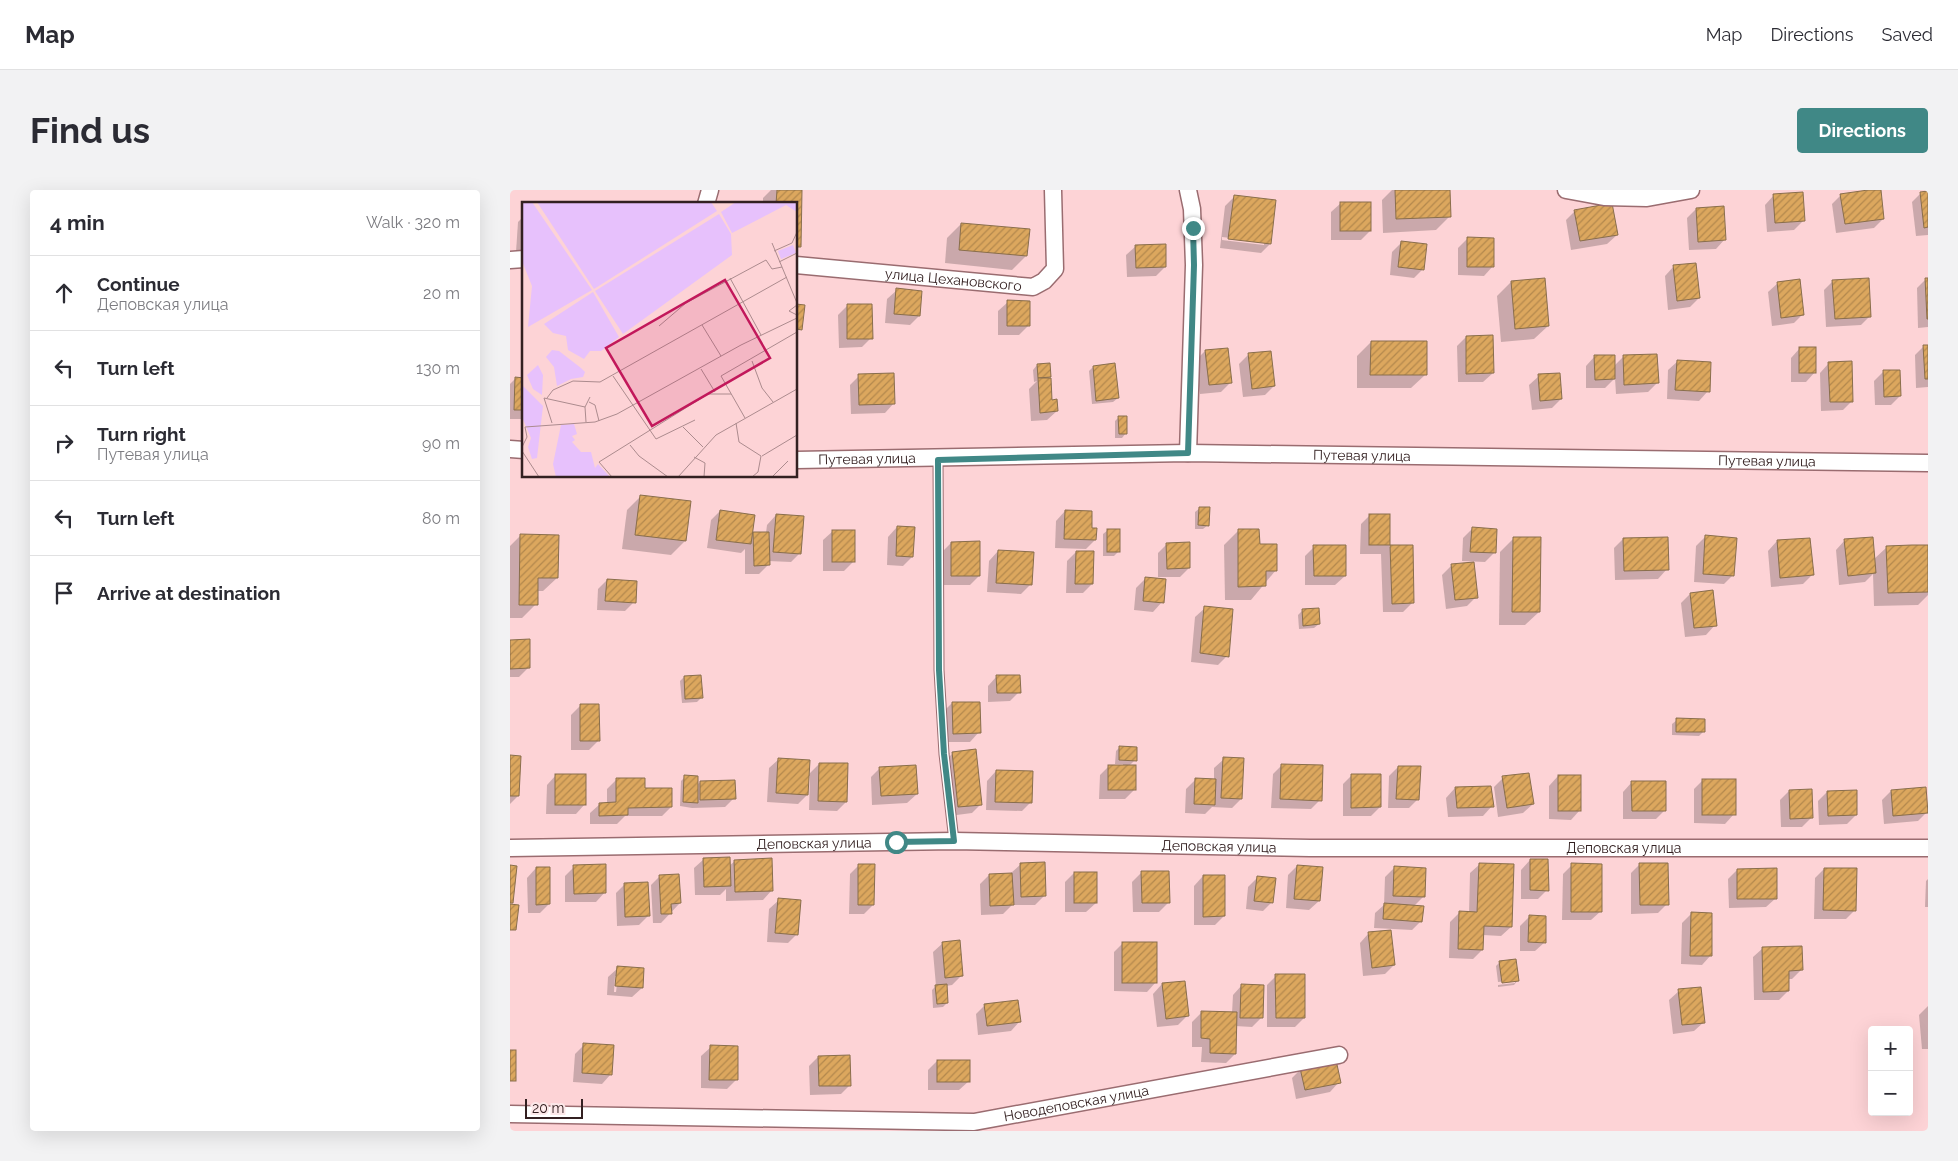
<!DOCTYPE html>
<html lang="en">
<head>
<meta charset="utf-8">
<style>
	body { margin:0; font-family:Raleway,sans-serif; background:#f2f2f3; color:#2b2b33 }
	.controls { position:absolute; right:15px; bottom:15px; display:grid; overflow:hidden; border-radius:5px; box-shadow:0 5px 20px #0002 }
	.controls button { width:45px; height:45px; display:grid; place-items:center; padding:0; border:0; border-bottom:1px solid #e1e1e2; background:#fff; color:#2b2b33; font:25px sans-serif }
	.scale { position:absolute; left:15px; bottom:12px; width:58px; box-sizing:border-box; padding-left:5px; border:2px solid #332021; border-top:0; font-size:14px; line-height:18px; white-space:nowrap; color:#332021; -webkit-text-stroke:4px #fce7e8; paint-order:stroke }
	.stop { position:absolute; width:15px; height:15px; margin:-11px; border:4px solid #408886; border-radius:50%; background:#fff }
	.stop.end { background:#408886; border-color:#fff; box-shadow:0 1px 5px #0008 }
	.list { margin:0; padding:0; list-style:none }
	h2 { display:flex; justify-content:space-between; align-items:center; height:65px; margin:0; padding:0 20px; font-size:21px }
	h2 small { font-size:16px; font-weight:400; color:#7c7c81 }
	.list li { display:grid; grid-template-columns:32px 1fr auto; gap:15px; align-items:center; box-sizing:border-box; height:75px; padding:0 20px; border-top:1px solid #e1e1e2 }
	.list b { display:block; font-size:19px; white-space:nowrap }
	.list p { margin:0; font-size:16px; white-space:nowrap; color:#7c7c81 }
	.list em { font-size:16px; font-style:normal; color:#7c7c81 }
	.icon { flex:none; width:28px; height:28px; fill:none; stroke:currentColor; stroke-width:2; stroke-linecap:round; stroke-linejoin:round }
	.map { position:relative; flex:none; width:1418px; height:941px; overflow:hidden; border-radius:5px }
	header { display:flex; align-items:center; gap:30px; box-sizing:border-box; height:70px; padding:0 25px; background:#fff; border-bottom:1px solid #e1e1e2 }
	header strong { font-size:24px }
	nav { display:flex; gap:28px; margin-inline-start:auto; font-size:18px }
	.intro { display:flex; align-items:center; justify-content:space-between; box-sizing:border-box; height:120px; padding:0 30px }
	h1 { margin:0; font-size:35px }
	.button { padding:12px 22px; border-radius:5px; background:#408886; color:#fff; font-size:18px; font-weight:700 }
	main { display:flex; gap:30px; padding:0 30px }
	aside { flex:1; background:#fff; border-radius:5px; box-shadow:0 5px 20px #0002 }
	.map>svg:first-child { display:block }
	.shadow { fill:#0003; fill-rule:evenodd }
	.building { fill:url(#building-hatch); stroke:#896e4c }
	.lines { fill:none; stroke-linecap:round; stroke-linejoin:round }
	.service-casing { stroke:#9a6c70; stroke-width:11 }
	.minor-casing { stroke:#9a6c70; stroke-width:19 }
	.service { stroke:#fff; stroke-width:9 }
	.minor { stroke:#fff; stroke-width:16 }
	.route { stroke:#408886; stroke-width:6 }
	.labels { text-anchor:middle; stroke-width:4; stroke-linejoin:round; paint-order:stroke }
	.street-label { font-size:14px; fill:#332021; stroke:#fce7e8 }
	.inset-road { fill:none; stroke:#ac8b8e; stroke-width:1 }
	.view { fill:#c2185b; fill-opacity:0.15; stroke:#c2185b; stroke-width:2.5 }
	.inset-edge { fill:none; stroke:#332021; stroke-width:2.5 }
</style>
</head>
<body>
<header>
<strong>Map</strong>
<nav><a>Map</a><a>Directions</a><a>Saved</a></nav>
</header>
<div class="intro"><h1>Find us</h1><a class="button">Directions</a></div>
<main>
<aside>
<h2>4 min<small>Walk · 320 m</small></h2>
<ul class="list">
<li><svg class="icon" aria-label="ahead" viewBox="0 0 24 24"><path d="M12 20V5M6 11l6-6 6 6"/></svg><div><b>Continue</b><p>Деповская улица</p></div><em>20 m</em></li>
<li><svg class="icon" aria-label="left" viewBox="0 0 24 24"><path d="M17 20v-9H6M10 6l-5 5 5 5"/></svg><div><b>Turn left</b></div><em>130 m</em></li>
<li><svg class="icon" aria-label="right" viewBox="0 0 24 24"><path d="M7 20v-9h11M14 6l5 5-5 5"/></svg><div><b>Turn right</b><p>Путевая улица</p></div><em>90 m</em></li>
<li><svg class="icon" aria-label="left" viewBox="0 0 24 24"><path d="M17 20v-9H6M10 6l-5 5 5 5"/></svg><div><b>Turn left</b></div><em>80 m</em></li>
<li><svg class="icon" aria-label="arrive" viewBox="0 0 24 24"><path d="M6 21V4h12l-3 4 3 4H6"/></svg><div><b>Arrive at destination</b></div></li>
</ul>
</aside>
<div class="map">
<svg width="1418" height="941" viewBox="0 0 1418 941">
	<defs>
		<pattern id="building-hatch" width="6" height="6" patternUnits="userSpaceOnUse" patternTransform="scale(1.25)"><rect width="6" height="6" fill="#dca75e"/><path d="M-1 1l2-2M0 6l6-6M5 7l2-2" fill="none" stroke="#b3884d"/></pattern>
	</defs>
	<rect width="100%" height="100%" fill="#fdd3d6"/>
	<g class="shadow">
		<polygon points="261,0 290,0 289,56 286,59 286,14 253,14 253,8"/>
		<polygon points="882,0 939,0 940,26 926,40 873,43 872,10"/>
		<polygon points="1369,0 1373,29 1364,38 1326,43 1322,14 1331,5"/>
		<polygon points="1418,2 1418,45 1406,46 1402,12 1411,3"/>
		<polygon points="1264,5 1293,31 1284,40 1257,42 1255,15"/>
		<path d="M724 7 760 54 751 63 710 58 715 16ZM712 47 754 52V55L712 50Z"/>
		<polygon points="831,13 860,41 851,50 821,50 821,22"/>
		<polygon points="1213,17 1215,49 1206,59 1179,60 1177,28 1186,19"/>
		<polygon points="1065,21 1107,45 1097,54 1061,60 1056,30"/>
		<polygon points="14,26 14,62 6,62 8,32"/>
		<polygon points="451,34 516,66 502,80 435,73 437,48"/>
		<polygon points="957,49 983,76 974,86 948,85 948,58"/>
		<polygon points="891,53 913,79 904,88 880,85 882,62"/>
		<polygon points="626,56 655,77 646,86 617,87 616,65"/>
		<polygon points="1164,76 1189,108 1180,117 1158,120 1155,86"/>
		<polygon points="1416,89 1418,89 1418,137 1408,138 1407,98"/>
		<polygon points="1034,90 1038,136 1024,149 991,152 987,106 1001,92"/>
		<polygon points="1323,91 1360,126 1351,135 1316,137 1314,100"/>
		<polygon points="1268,93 1293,124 1284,133 1262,136 1258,102"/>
		<polygon points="387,100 409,126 400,135 375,133 377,109"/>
		<polygon points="498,112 518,136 509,145 488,145 488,121"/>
		<polygon points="337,116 361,148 352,157 329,158 328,125"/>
		<polygon points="956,147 983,183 973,192 948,192 947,156"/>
		<polygon points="861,152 915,185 901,198 847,198 847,166"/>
		<polygon points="1414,156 1418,156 1418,197 1406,198 1405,165"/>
		<polygon points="1290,158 1305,182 1296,192 1281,192 1281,168"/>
		<polygon points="695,161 720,193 711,202 690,204 686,170"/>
		<polygon points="739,164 764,196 755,205 733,207 729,174"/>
		<polygon points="1085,166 1104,176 1114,166 1147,193 1138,202 1106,204 1105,188 1095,198 1076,198 1076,176"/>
		<polygon points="1168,171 1198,201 1189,211 1157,209 1158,180"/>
		<polygon points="1319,173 1342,211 1333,220 1311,221 1310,183"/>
		<polygon points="527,175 540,186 537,189 541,211 547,221 537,230 521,231 519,199 527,191 524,192 523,180"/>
		<polygon points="583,177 608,208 603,212 582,214 579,181"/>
		<polygon points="1373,182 1390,206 1381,215 1365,215 1364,191"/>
		<polygon points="349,186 384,213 375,223 341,224 340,195"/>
		<polygon points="1029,186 1051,209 1042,218 1022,220 1019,195"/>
		<polygon points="5,189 14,189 14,226 11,229 0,229 0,194"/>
		<polygon points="609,227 616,243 612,248 605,248 605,231"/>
		<polygon points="131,306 175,351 161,365 112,359 117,320"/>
		<polygon points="690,318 698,335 693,339 685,339 685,322"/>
		<polygon points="210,321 241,346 244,343 256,343 257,335 266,325 290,363 281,372 258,371 258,375 249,384 235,384 235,359 231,363 197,358 201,330"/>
		<polygon points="555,321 580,339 585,350 576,359 545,358 546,331"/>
		<polygon points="860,325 879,325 879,357 902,356 902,413 893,422 873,422 871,364 850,364 851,334"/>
		<polygon points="387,337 402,367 393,376 377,375 378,347"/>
		<polygon points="962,339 984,363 975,372 952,371 953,348"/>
		<polygon points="598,340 609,361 604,366 593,366 593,344"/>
		<polygon points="323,341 344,371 334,381 313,381 313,350"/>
		<polygon points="728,341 748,356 766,380 741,410 715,410 714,355"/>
		<polygon points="10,346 47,388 33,401 27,401 26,414 12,428 0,428 0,356"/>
		<polygon points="1195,347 1223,385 1214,394 1184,392 1186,356"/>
		<polygon points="1004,348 1029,422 1015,435 989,435 990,362"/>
		<polygon points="1113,349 1157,379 1148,389 1105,390 1104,358"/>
		<polygon points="1335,350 1363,370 1377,357 1418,356 1418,405 1408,415 1364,416 1363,384 1355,392 1329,395 1326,360"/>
		<polygon points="1267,351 1302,385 1293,394 1261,397 1258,361"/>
		<polygon points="441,353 469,386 460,395 432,395 432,362"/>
		<polygon points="657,354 679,378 670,387 648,387 648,363"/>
		<polygon points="804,357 835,386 825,395 795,395 795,366"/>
		<polygon points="488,361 520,395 511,404 477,402 479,371"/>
		<polygon points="566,362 582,394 573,403 556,403 557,371"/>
		<polygon points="941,376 966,407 957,416 936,419 932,385"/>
		<polygon points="635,389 652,412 643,422 624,420 626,398"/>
		<polygon points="97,390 124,412 115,421 87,420 88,399"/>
		<polygon points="1180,404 1205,435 1196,445 1175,447 1171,413"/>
		<polygon points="695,418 717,466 708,475 681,472 685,427"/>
		<polygon points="792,421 809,434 804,438 789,439 788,425"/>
		<polygon points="0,451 18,478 9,487 0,487"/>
		<polygon points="487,486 509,502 500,511 478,512 478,496"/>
		<polygon points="174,487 191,508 187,512 172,513 170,491"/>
		<polygon points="442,513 469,542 460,552 434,552 433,522"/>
		<polygon points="71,515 88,551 79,560 61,560 61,525"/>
		<polygon points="1167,530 1194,541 1189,546 1162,545 1162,534"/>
		<polygon points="610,557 625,570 619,576 624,600 615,609 589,609 590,585 599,576 613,576 613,574 605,574 606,561"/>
		<polygon points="443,563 471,614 462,623 439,626 434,572"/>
		<polygon points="0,567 8,606 0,614"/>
		<polygon points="269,569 298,585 309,574 336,612 327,621 299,620 300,586 298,586 297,605 288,614 257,612 259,578"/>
		<polygon points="714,569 731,609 722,618 702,617 695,624 675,623 676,599 685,590 704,590 704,578"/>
		<polygon points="772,575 810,610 801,619 761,618 763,584"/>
		<polygon points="888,577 908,609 899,618 878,618 879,586"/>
		<polygon points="370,578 407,604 397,613 362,615 361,587"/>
		<polygon points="486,581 521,612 512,621 476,620 477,591"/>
		<polygon points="46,585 75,614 66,624 36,624 37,595"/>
		<polygon points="842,585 870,617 861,626 833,626 833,594"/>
		<polygon points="1048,586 1070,620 1061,630 1039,629 1039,596"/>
		<polygon points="175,587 187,595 190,592 224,608 215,617 182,618 170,616 171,591"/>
		<polygon points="993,588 1023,614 1013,623 988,627 984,597"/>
		<polygon points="106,590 134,599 161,617 152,626 115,626 107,634 80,634 80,623 90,614 97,614 97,599"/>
		<polygon points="1193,590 1224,624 1215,634 1184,633 1184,599"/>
		<polygon points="1122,592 1155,620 1146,629 1113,629 1113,602"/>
		<polygon points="945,598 982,616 973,626 938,627 936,608"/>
		<polygon points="1279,601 1302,627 1292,637 1271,637 1270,610"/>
		<polygon points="1381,601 1417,622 1408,631 1374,634 1372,610"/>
		<polygon points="1317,602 1346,625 1337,634 1309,635 1308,611"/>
		<polygon points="194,669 219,676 225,671 262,700 253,710 216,711 216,699 210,705 185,705 184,678"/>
		<polygon points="1020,670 1037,700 1028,709 1011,709 1011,680"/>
		<polygon points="511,674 534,706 525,715 502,715 493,724 471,725 470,694 479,685 501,683"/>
		<polygon points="970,674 1001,737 991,746 973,745 972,760 963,769 939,768 940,732 949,723 959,723 960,683"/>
		<polygon points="1130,674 1157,714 1148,723 1121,724 1121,683"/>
		<polygon points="349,675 363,715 354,724 339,724 340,684"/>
		<polygon points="1062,675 1091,721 1081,730 1052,730 1053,684"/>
		<polygon points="787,676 809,711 799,720 776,718 778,685"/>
		<polygon points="64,677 95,702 86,712 55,712 55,686"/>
		<polygon points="26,678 39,714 30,723 18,723 17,688"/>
		<polygon points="884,678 914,706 904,716 911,731 902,740 864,738 865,723 874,715 875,687"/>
		<polygon points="1314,679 1345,720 1336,729 1304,729 1305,688"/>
		<polygon points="1227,680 1266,708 1256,717 1219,718 1218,689"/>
		<polygon points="564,683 586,713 576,722 555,722 555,692"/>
		<polygon points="631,683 659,712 649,722 623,722 622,692"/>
		<polygon points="150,686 170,713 151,733 143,733 141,695"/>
		<polygon points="693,686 714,726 705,735 684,735 684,696"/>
		<polygon points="748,687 762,712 753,721 736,719 738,697"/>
		<polygon points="1418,689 1418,717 1415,717 1416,691"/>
		<polygon points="115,694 138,726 129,735 107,736 106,703"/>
		<polygon points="269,710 287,744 278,753 257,752 259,719"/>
		<polygon points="1181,724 1201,765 1192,775 1171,774 1172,733"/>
		<polygon points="1019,727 1035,752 1025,761 1010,761 1010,736"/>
		<polygon points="859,743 884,775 875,784 853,786 850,753"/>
		<polygon points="433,753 451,786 442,795 436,796 437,813 433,817 423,818 422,800 426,796 423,762"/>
		<polygon points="613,753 646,792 637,802 604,801 604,762"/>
		<polygon points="1253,758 1291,780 1282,789 1278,789 1278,801 1269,810 1244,810 1243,767"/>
		<polygon points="990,772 1008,790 1004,795 988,797 988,795 1005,793 1005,790 988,792 986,776"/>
		<path d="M108 778 132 798 122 807 97 805 98 787ZM105 786H108L106 802H104Z"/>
		<polygon points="766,786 794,828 785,837 757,837 757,795"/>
		<polygon points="652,794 677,826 668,835 647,837 643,804"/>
		<polygon points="732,795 751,828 742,837 725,836 725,864 716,873 691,872 692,857 682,857 682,832 692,822 722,823 723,805"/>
		<polygon points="1169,801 1194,832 1184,841 1163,844 1159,810"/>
		<polygon points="475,815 510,831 501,841 468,845 466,824"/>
		<polygon points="1418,816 1418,859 1412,859 1409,825"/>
		<polygon points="74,855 101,884 92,894 63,892 65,864"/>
		<polygon points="201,857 226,890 217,899 191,898 191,866"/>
		<polygon points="308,867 340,895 331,904 300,905 299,876"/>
		<polygon points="427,871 459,891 449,900 418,900 418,880"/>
		<polygon points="791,879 829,892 820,902 786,909 782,888"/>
	</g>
	<g class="building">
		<polygon points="267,0 292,0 291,57 286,57 286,14 266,14"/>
		<polygon points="885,0 940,0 941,27 886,29"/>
		<polygon points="1358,0 1371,0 1374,29 1335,34 1330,4"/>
		<polygon points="1418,1 1418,37 1414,38 1410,2"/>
		<polygon points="1293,2 1295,31 1265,33 1263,4"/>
		<polygon points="724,5 766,10 761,54 718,49"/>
		<rect x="830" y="12" width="31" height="29"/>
		<polygon points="1102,13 1108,45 1070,51 1064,20"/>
		<polygon points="1214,16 1216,50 1188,52 1186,18"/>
		<polygon points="451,33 520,39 517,66 449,60"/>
		<polygon points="957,47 984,48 984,77 957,77"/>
		<polygon points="891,51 917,54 914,80 888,77"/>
		<polygon points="656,54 656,77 626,78 625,55"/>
		<polygon points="1186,73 1190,108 1167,111 1163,75"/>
		<polygon points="1035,88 1039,136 1005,139 1001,91"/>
		<polygon points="1359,88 1361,127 1325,129 1322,90"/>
		<polygon points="1415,88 1418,88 1418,129 1417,129"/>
		<polygon points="1290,89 1294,125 1271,128 1267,92"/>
		<polygon points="386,98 412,101 410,126 384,124"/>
		<polygon points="497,110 520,111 520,136 497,136"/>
		<polygon points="286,114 295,115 292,140 286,139"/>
		<polygon points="337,114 362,114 363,149 337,149"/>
		<polygon points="983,145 984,183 956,184 956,146"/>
		<polygon points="861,151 917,151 917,185 860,185"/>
		<polygon points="1413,155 1418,155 1418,189 1415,189"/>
		<rect x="1289" y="157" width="17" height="26"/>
		<polygon points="718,158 722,193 699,195 695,160"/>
		<polygon points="761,161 765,196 742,199 738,163"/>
		<polygon points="1147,164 1149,193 1114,195 1113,165"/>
		<polygon points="1084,165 1105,165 1105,189 1085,190"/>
		<polygon points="1167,170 1201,172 1200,202 1165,200"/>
		<polygon points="1342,171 1343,212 1320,212 1318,172"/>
		<polygon points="540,173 541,187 528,188 527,174"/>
		<polygon points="605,173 609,208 586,211 583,176"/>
		<polygon points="1373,180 1390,180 1391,206 1374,207"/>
		<polygon points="384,183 385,214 349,215 348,184"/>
		<polygon points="1050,183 1052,209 1030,211 1028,184"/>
		<polygon points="5,187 14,188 14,220 4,220"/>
		<polygon points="528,188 541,188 542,210 547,209 548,221 530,223"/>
		<polygon points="608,226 617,226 617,244 609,244"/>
		<polygon points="130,305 181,311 176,351 125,345"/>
		<polygon points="689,317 700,317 699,336 688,335"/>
		<polygon points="210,320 245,325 241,354 206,350"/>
		<polygon points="555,320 582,321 582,338 587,338 586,350 554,349"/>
		<polygon points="266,324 294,326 291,364 263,362"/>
		<rect x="859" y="324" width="21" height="31"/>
		<polygon points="387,336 405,337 403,367 386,366"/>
		<polygon points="962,337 987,339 986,363 960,362"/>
		<rect x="597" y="339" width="13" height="23"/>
		<polygon points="728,339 749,339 750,354 767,354 767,381 756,381 756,396 728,397"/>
		<rect x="322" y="340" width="23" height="32"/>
		<polygon points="243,342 259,342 260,375 244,376"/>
		<polygon points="10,344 49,345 48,388 28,388 28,415 9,415"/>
		<polygon points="1195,345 1227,348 1224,386 1193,384"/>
		<polygon points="1003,347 1031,347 1030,422 1002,422"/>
		<polygon points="1158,347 1159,380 1114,381 1113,348"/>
		<polygon points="1363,347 1366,383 1338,386 1334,349"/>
		<polygon points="1300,348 1304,385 1270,388 1267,350"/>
		<polygon points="470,351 470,386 441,386 441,352"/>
		<polygon points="680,352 680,378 657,379 656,353"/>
		<polygon points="803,355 836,355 836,386 804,386"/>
		<polygon points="880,355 903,355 904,413 882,414"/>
		<polygon points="1402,355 1418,355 1418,402 1378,403 1376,356"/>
		<polygon points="488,360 524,362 522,395 486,393"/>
		<polygon points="566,361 584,361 583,394 565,394"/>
		<polygon points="964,372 968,408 945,410 941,374"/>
		<polygon points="635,387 656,389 654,413 633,411"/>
		<polygon points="97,389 127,391 126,413 95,411"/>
		<polygon points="1203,400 1207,436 1184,438 1180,403"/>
		<polygon points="694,416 723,419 719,467 690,463"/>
		<polygon points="809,418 810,434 793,436 792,419"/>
		<polygon points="20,449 20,478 0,479 0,450"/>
		<polygon points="191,485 193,508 175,509 174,486"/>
		<polygon points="486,485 510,485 511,503 487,503"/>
		<polygon points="442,512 470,512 471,543 443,544"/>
		<polygon points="70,514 89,514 90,551 70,551"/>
		<polygon points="1166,528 1195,529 1195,542 1166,542"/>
		<polygon points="609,556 627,557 627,571 609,570"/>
		<polygon points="466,559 472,615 448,617 442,562"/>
		<polygon points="0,565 11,566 9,606 0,606"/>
		<polygon points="713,567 734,568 732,609 711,608"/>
		<polygon points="268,568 300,570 298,605 266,603"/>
		<polygon points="309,573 338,573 337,612 308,611"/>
		<polygon points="771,574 813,575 812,611 770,609"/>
		<polygon points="406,575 408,604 371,606 369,577"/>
		<rect x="598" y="575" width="28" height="25"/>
		<polygon points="888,576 911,576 909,610 886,609"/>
		<polygon points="486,580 523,581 522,613 485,612"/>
		<polygon points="1019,583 1024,614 997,618 992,586"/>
		<rect x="45" y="584" width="31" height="31"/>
		<polygon points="841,584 871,584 871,617 841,618"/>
		<polygon points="174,585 188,586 188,613 173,612"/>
		<rect x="1048" y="585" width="23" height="36"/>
		<polygon points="106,588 135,588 135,598 162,598 162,617 118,618 118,625 89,626 89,613 106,612"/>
		<polygon points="685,588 706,589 705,615 684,614"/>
		<rect x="1192" y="589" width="34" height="36"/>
		<polygon points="225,590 226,609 190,610 190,591"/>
		<polygon points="1121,591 1156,591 1156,621 1122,621"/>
		<polygon points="981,596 984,617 947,618 945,597"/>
		<polygon points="1416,597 1418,623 1383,626 1381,600"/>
		<polygon points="1302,599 1303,628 1280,629 1279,600"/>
		<polygon points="1347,600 1347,625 1318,626 1317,601"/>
		<polygon points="220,667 221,696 194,697 193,668"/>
		<polygon points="262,668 263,701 225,702 224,670"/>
		<polygon points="1020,669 1038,669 1039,701 1020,700"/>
		<polygon points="535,672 536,706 511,707 510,673"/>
		<polygon points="969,673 1004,674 1002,737 974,736 973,760 948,759 949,721 967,722"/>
		<polygon points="1061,673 1092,674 1092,722 1061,722"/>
		<polygon points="1129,673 1158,673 1159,715 1130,715"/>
		<polygon points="96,674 96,703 64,704 63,675"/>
		<polygon points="348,674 365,674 364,715 348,715"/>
		<polygon points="0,675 7,676 3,713 0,713"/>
		<polygon points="787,675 813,677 810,711 784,709"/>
		<polygon points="884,676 916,678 915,707 883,706"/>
		<polygon points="26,677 40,677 40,714 26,715"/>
		<polygon points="1267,678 1267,709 1227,709 1227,679"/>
		<polygon points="1314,678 1347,678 1346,721 1313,720"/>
		<polygon points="631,681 659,681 660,713 632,713"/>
		<rect x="564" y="682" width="23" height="31"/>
		<polygon points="502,683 504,715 480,716 479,684"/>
		<polygon points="169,684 171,713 161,714 162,724 151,724 149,685"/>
		<polygon points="693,685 715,685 715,726 693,727"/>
		<polygon points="747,686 766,688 763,713 744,711"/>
		<polygon points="138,692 140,726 115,727 114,693"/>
		<polygon points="268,708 291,710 288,745 265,743"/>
		<polygon points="874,713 914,716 912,732 873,729"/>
		<polygon points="0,714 9,715 6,740 0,740"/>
		<polygon points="1181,722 1202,723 1202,766 1180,766"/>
		<polygon points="1019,725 1036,726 1036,753 1018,752"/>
		<polygon points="881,740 885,775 862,778 858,742"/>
		<polygon points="450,750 453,786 435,788 432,752"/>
		<rect x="612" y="752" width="35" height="41"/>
		<polygon points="1292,756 1293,780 1279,781 1279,801 1253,802 1252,757"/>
		<polygon points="1006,769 1009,791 992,793 989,771"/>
		<polygon points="107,776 134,778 133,798 105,796"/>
		<polygon points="765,784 795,784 795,828 766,828"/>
		<polygon points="675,791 679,826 656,829 652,793"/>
		<polygon points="437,794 438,813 427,814 425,795"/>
		<polygon points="731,794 754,795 753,828 730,828"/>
		<polygon points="1191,797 1195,833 1172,835 1168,799"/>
		<polygon points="508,810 511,832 477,836 474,814"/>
		<polygon points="691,821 727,822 726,864 700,863 700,849 691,848"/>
		<polygon points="73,853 104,855 102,885 72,883"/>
		<polygon points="200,855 228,856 228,890 199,890"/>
		<rect x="0" y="860" width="6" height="31"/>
		<polygon points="340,865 341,896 309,896 308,866"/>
		<rect x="427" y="870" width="33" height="22"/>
		<polygon points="826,870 831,893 795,900 790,878"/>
	</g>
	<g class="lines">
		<defs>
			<polyline id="service" points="428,269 429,480 434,564 444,651"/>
			<g id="minor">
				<polyline points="678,0 682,19 684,75 678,263"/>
				<polyline points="1056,0 1094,7 1137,8 1181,0"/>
				<polyline points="196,14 200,0"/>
				<polyline points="0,70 14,69"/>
				<path id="s1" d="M286 75 523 97 534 91 545 79 543 0"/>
				<polyline points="0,259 14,260"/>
				<path id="s2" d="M286 270 678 263 1418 273"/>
				<path id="s3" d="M0 658 444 651 800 658H1418"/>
				<path id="s4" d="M0 924 464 932 829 865"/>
			</g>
		</defs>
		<use href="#service" class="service-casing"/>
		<use href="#minor" class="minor-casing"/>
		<use href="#service" class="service"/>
		<use href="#minor" class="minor"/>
	</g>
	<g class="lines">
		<polyline class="route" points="386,652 444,651 434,564 429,480 428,270 678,263 684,75 683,38"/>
	</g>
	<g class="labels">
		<g class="street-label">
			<text dy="5" stroke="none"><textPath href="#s1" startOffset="158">улица Цехановского</textPath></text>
			<text dy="5" stroke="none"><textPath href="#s2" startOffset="566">Путевая улица</textPath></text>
			<text dy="5" stroke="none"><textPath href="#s2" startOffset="71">Путевая улица</textPath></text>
			<text dy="5" stroke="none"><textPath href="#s2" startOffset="971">Путевая улица</textPath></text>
			<text dy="5" stroke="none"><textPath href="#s3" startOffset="304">Деповская улица</textPath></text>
			<text dy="5" stroke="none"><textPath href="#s3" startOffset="709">Деповская улица</textPath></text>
			<text dy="5" stroke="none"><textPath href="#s3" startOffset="1114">Деповская улица</textPath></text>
			<text dy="5" stroke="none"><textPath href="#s4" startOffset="568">Новодеповская улица</textPath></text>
		</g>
	</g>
	<g transform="translate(12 12)">
		<rect width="275" height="275" fill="#fdd3d6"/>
		<path d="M0 0H10L70 88 6 125 10 84 0 59ZM15 0H189L195 9 72 87ZM214 0H275V10L264 3 210 31 199 10ZM197 12 209 32 210 53 101 132 73 89ZM271 43 274 51 259 57 256 49ZM71 90 97 135 79 149H68L62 157 46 148 44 134 31 131 22 122ZM30 148 37 149 59 166 63 170 61 175 49 177 35 184 32 165 24 155ZM16 163 21 173 20 193 11 187 5 173ZM0 183 21 204 15 256 10 257 6 245 9 236 0 215ZM52 222 55 232 50 234 53 238 50 240 59 250H69L73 266 76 262 88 275H34L31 262 39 223Z" fill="#e7c1fc"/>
		<path class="inset-road" d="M250 41 275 101M252 49 270 41 275 30M257 60 275 51M208 76 239 133M275 103 267 109 275 113M180 123 199 154M137 124 164 101 244 58 250 67 260 65M230 159 240 186 251 200M179 167 193 190M91 174 134 237 173 218M25 196 31 188 51 179 78 180 265 75M67 200 73 203 77 219M63 205 64 220M223 216 199 174 275 130M30 221 22 196 63 205 68 195M214 221 217 240 239 254M161 225 181 245M108 243 117 254 146 275M0 245 5 235 3 225 73 220 95 212 219 143 275 116M0 249 17 275M240 254 275 233M172 255 183 261 182 275M90 275 77 260 186 192H209M156 275 194 233 275 187M230 275 236 270 239 254M250 275 266 259"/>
		<path class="view" d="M203 78 248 156 130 224 84 146Z"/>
		<rect width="275" height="275" class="inset-edge"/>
	</g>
</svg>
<div class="controls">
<button>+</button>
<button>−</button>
</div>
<div class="scale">20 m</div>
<div class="stop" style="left:386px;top:652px"></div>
<div class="stop end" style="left:683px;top:38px"></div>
</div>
</main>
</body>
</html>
